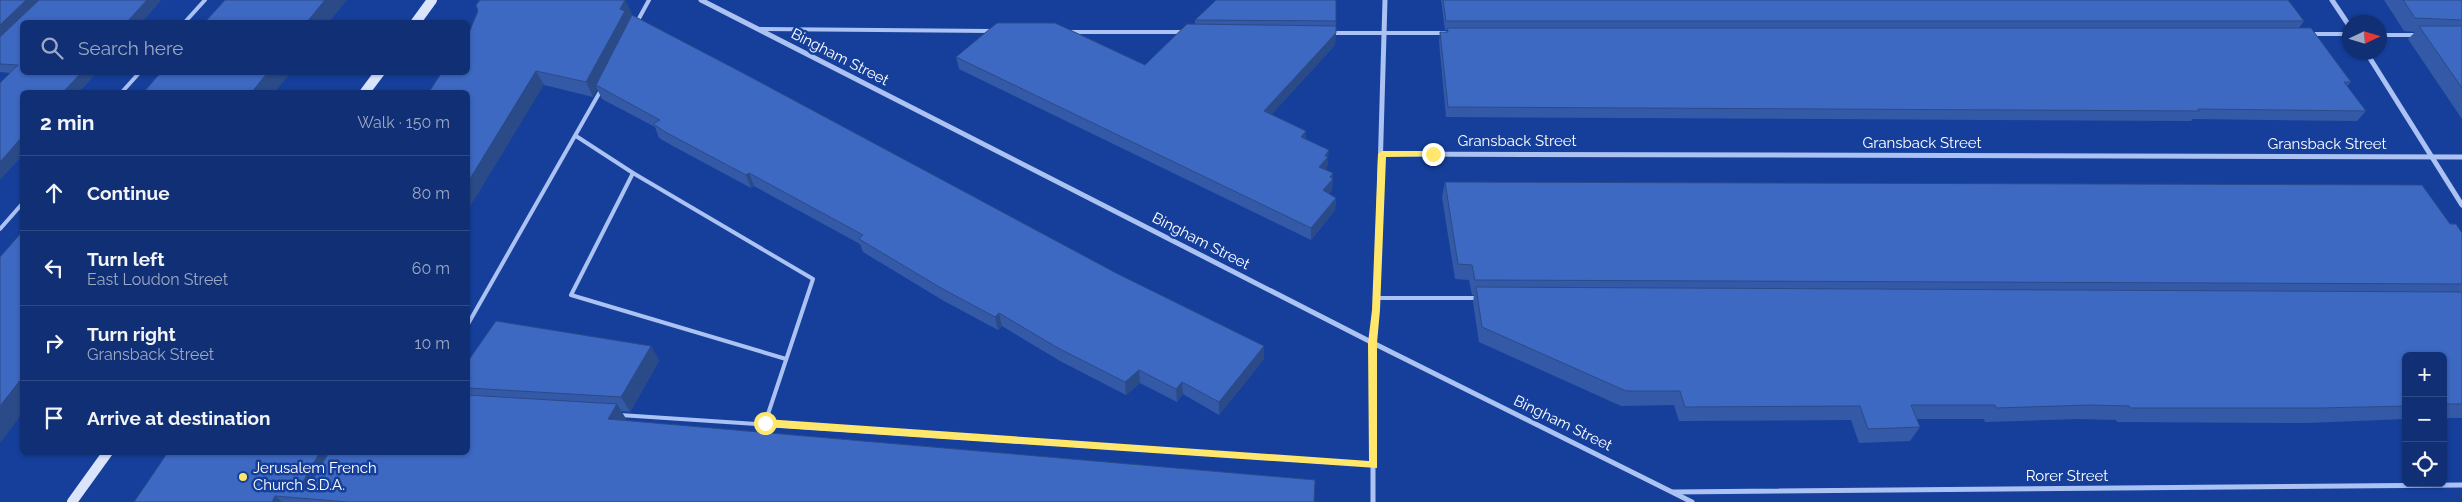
<!DOCTYPE html>
<html lang="en">
<head>
<meta charset="utf-8">
<style>
	body { margin:0; font-family:Raleway,sans-serif; background:#1e3b7c; color:#f1f3f6 }
	.controls { position:absolute; right:15px; bottom:15px; display:grid; overflow:hidden; border-radius:8px; box-shadow:0 1px 4px #0004 }
	.controls button { width:45px; height:45px; display:grid; place-items:center; padding:0; border:0; border-bottom:1px solid #304a86; background:#102f74; color:#f1f3f6; font:25px sans-serif }
	.compass { position:absolute; left:2342px; top:15px; width:45px; height:45px; border-radius:50%; background:#102f74; box-shadow:0 1px 4px #0004; rotate:86deg }
	.stop { position:absolute; width:15px; height:15px; margin:-11px; border:4px solid #ffe76c; border-radius:50%; background:#fff }
	.stop.end { background:#ffe76c; border-color:#fff; box-shadow:0 1px 5px #0008 }
	.list { margin:0; padding:0; list-style:none }
	h2 { display:flex; justify-content:space-between; align-items:center; height:65px; margin:0; padding:0 20px; font-size:21px }
	h2 small { font-size:16px; font-weight:400; color:#9ca9c5 }
	.list li { display:grid; grid-template-columns:32px 1fr auto; gap:15px; align-items:center; box-sizing:border-box; height:75px; padding:0 20px; border-top:1px solid #304a86 }
	.list b { display:block; font-size:19px; white-space:nowrap }
	.list p { margin:0; font-size:16px; white-space:nowrap; color:#9ca9c5 }
	.list em { font-size:16px; font-style:normal; color:#9ca9c5 }
	.icon { flex:none; width:28px; height:28px; fill:none; stroke:currentColor; stroke-width:2; stroke-linecap:round; stroke-linejoin:round }
	.map { position:relative; flex:none; width:2462px; height:502px; overflow:hidden }
	.search { position:absolute; background:#102f74; box-shadow:0 1px 4px #0004; left:20px; top:20px; width:450px; height:55px; display:flex; align-items:center; gap:12px; box-sizing:border-box; padding:0 18px; border-radius:8px; color:#9ca9c5; font-size:19px }
	.panel { position:absolute; background:#102f74; box-shadow:0 1px 4px #0004; left:20px; top:90px; width:450px; height:365px; border-radius:8px }
	.map>svg:first-child { display:block }
	.lines { fill:none; stroke-linecap:round; stroke-linejoin:round }
	.lane { stroke:#abc2f3; stroke-width:4 }
	.street { stroke:#abc2f3; stroke-width:5 }
	.secondary { stroke:#dae5fc; stroke-width:10 }
	.wall { fill:#345aa7 }
	.shaded-wall { fill:#2b4a88 }
	.building { fill:#3d69c2; stroke:#2b4a88 }
	.route { fill:#ffe76c }
	.poi-dot { fill:#ffe76c; stroke:#153f9b; stroke-width:2 }
	.labels { text-anchor:middle; stroke-width:5; stroke-linejoin:round; paint-order:stroke }
	.street-label { font-size:15px; fill:#fff; stroke:#153f9b }
	.poi-label { font-size:15px; fill:#fff; stroke:#153f9b; text-anchor:start }
</style>
</head>
<body>
<div class="map">
<svg width="2462" height="502" viewBox="0 0 2462 502">
	<rect width="100%" height="100%" fill="#153f9b"/>
	<g class="lines">
		<g class="lane">
			<polyline points="185,22 205,0"/>
			<polyline points="637,22 649,0"/>
			<polyline points="759,29 992,31"/>
			<polyline points="1069,32 1182,32"/>
			<polyline points="1332,33 1445,33"/>
			<polyline points="2312,34 2350,34"/>
			<polyline points="2380,35 2415,35"/>
			<polyline points="122,92 140,72"/>
			<polyline points="576,136 633,173 813,279 765,423"/>
			<polyline points="633,173 571,295 786,359"/>
			<polyline points="0,229 22,204"/>
			<polyline points="1376,298 1477,298"/>
			<polyline points="468,324 601,90"/>
			<polyline points="620,415 1373,465"/>
		</g>
		<g class="street">
			<polyline points="701,0 1373,343 1692,502"/>
			<polyline points="2332,0 2350,27"/>
			<polyline points="2366,52 2462,205"/>
			<polyline points="1382,154 2462,157"/>
			<polyline points="1673,492 2462,485"/>
			<polyline points="1373,502 1373,343 1376,310 1385,0"/>
		</g>
		<g class="secondary">
			<polyline points="416,22 432,0"/>
			<polyline points="365,92 380,72"/>
			<polyline points="72,502 108,452"/>
		</g>
	</g>
	<g class="wall">
		<polygon points="0,0 161,0 142,22 22,72 97,72 79,92 22,92 10,73 0,72"/>
		<polygon points="625,0 632,14 629,20 629,21 1264,359 1219,415 1183,394 1177,402 1140,383 1126,395 1060,361 1002,326 998,330 944,301 863,252 860,244 754,186 751,188 673,146 659,138 655,127 602,99 597,89 593,97 544,85 469,33 478,11"/>
		<polygon points="1441,0 2288,0 2304,21 2299,28 2351,82 2347,86 2366,111 2357,121 2193,119 2191,121 1446,117 1439,42 1440,32 1447,32 1447,30 1445,30"/>
		<polygon points="2384,0 2462,0 2462,119 2408,39 2415,32 2404,31"/>
		<polygon points="1195,20 1336,21 1335,45 1271,115 1306,140 1328,162 1326,170 1333,173 1332,190 1329,194 1336,198 1335,210 1311,240 959,69 956,57 1145,65 1195,24"/>
		<polygon points="1445,182 2450,224 2462,233 2462,418 2443,418 2443,356 2406,356 2406,419 2306,423 2117,422 2116,420 2078,419 1985,422 1984,419 1917,419 1920,427 1910,441 1859,443 1851,420 1679,421 1674,405 1621,406 1479,342 1473,302 1474,295 1472,295 1469,280 1455,279 1442,197"/>
		<polygon points="651,346 659,361 630,412 621,411 626,419 625,421 1314,502 134,502 468,452 468,388"/>
	</g>
	<g class="shaded-wall">
		<polygon points="26,0 43,0 0,42 0,25"/>
		<polygon points="147,0 161,0 142,22 127,22"/>
		<polygon points="325,0 347,0 329,22 307,22"/>
		<polygon points="625,0 632,14 629,20 631,25 596,85 597,89 593,97 586,82 620,9"/>
		<polygon points="1336,33 1335,45 1264,123 1264,111"/>
		<polygon points="536,71 544,85 468,210 468,182"/>
		<polygon points="82,72 97,72 79,92 63,92"/>
		<polygon points="268,72 291,72 275,92 252,92"/>
		<polygon points="1306,131 1306,143 1301,137"/>
		<polygon points="22,137 22,156 0,180 0,162"/>
		<polygon points="1329,150 1327,169 1319,178 1319,167 1325,156"/>
		<polygon points="749,173 754,186 751,188 746,175"/>
		<polygon points="1333,173 1332,190 1322,202 1323,190 1330,177"/>
		<polygon points="1336,198 1335,210 1311,240 1311,228"/>
		<polygon points="999,313 1002,326 998,330 995,317"/>
		<polygon points="651,346 659,361 630,412 621,397"/>
		<polygon points="1264,346 1264,359 1219,415 1219,402"/>
		<polygon points="1139,370 1140,383 1126,395 1125,382"/>
		<polygon points="22,378 22,414 0,443 0,406"/>
		<polygon points="1182,382 1183,394 1177,402 1176,389"/>
		<polygon points="617,404 626,419 617,434 608,419"/>
		<polygon points="320,452 342,452 310,499 302,491 300,487"/>
		<polygon points="275,496 282,502 272,502"/>
	</g>
	<g class="building">
		<polygon points="0,0 26,0 0,25"/>
		<polygon points="39,0 147,0 127,22 22,22 22,72 82,72 63,92 22,92 22,137 0,162 0,83 18,65 0,64 0,37"/>
		<polygon points="225,0 325,0 307,22 205,22"/>
		<polygon points="480,0 625,0 620,9 625,11 586,82 536,71 468,182 468,92 429,92 442,72 468,72 468,35 478,11 476,5"/>
		<polygon points="1216,0 1336,0 1336,21 1195,20"/>
		<polygon points="1443,0 2288,0 2304,21 1446,21"/>
		<polygon points="2403,0 2462,0 2462,20 2415,18"/>
		<polygon points="632,15 743,73 1116,273 1264,346 1219,402 1182,382 1176,389 1139,370 1125,382 1058,348 999,313 995,317 941,288 859,239 863,235 749,173 746,175 667,133 653,124 660,120 596,85"/>
		<polygon points="997,23 1055,23 1145,65 1187,24 1336,26 1336,33 1264,111 1306,131 1301,137 1329,150 1325,156 1328,157 1319,167 1333,173 1330,177 1333,179 1323,190 1336,198 1311,228 956,57"/>
		<polygon points="2419,26 2462,26 2462,88"/>
		<polygon points="1447,28 2311,28 2351,82 2344,82 2366,111 2198,109 2199,111 1448,107 1440,32 1448,32"/>
		<polygon points="161,72 268,72 252,92 144,92"/>
		<polygon points="1445,182 2422,185 2450,224 2456,224 2462,233 2462,284 1475,280 1472,265 1458,264"/>
		<polygon points="22,232 22,378 0,406 0,257"/>
		<polygon points="1476,287 2462,292 2462,404 2443,404 2443,356 2406,356 2406,406 2321,408 2130,408 2129,406 2090,405 1996,408 1995,405 1911,405 1920,427 1868,429 1860,406 1685,407 1680,391 1626,391 1482,327"/>
		<polygon points="496,321 651,346 621,397 468,388 468,361"/>
		<polygon points="468,395 617,404 608,419 1315,480 1314,502 348,502 275,496 272,502 134,502 168,452 320,452 300,487 302,491 307,490 329,452 468,452"/>
	</g>
	<polygon class="route" points="1433,151 1437,154 1433,156 1386,157 1380,310 1377,343 1377,468 765,427 761,423 765,419 1369,461 1368,343 1372,310 1378,154 1382,151"/>
	<circle class="poi-dot" cx="243" cy="477" r="5"/>
	<g class="labels">
		<g class="street-label">
			<text transform="translate(840 57) rotate(27)" y="5">Bingham Street</text>
			<text x="1517" y="146">Gransback Street</text>
			<text x="1922" y="148">Gransback Street</text>
			<text x="2327" y="149">Gransback Street</text>
			<text transform="translate(1201 241) rotate(27)" y="5">Bingham Street</text>
			<text transform="translate(1563 423) rotate(26)" y="5">Bingham Street</text>
			<text x="2067" y="481">Rorer Street</text>
		</g>
		<g class="poi-label">
			<text x="253" y="473">Jerusalem French<tspan x="253" dy="17">Church S.D.A.</tspan></text>
		</g>
	</g>
</svg>
<div class="controls">
<button>+</button>
<button>−</button>
<button><svg class="icon" aria-label="locate" viewBox="0 0 24 24"><circle cx="12" cy="12" r="6"/><path d="M12 2v4M12 18v4M2 12h4M18 12h4"/></svg></button>
</div>
<svg class="compass" viewBox="-18 -18 36 36"><path d="M0-13l5 13h-10z" fill="#e53935"/><path d="M0 13l5-13h-10z" fill="#9ca9c5"/></svg>
<div class="stop" style="left:765px;top:423px"></div>
<div class="stop end" style="left:1433px;top:154px"></div>
<div class="search"><svg class="icon" aria-label="search" viewBox="0 0 24 24"><circle cx="10" cy="10" r="6"/><path d="M15 15l6 6"/></svg>Search here</div>
<section class="panel">
<h2>2 min<small>Walk · 150 m</small></h2>
<ul class="list">
<li><svg class="icon" aria-label="ahead" viewBox="0 0 24 24"><path d="M12 20V5M6 11l6-6 6 6"/></svg><div><b>Continue</b></div><em>80 m</em></li>
<li><svg class="icon" aria-label="left" viewBox="0 0 24 24"><path d="M17 20v-9H6M10 6l-5 5 5 5"/></svg><div><b>Turn left</b><p>East Loudon Street</p></div><em>60 m</em></li>
<li><svg class="icon" aria-label="right" viewBox="0 0 24 24"><path d="M7 20v-9h11M14 6l5 5-5 5"/></svg><div><b>Turn right</b><p>Gransback Street</p></div><em>10 m</em></li>
<li><svg class="icon" aria-label="arrive" viewBox="0 0 24 24"><path d="M6 21V4h12l-3 4 3 4H6"/></svg><div><b>Arrive at destination</b></div></li>
</ul>
</section>
</div>
</body>
</html>
